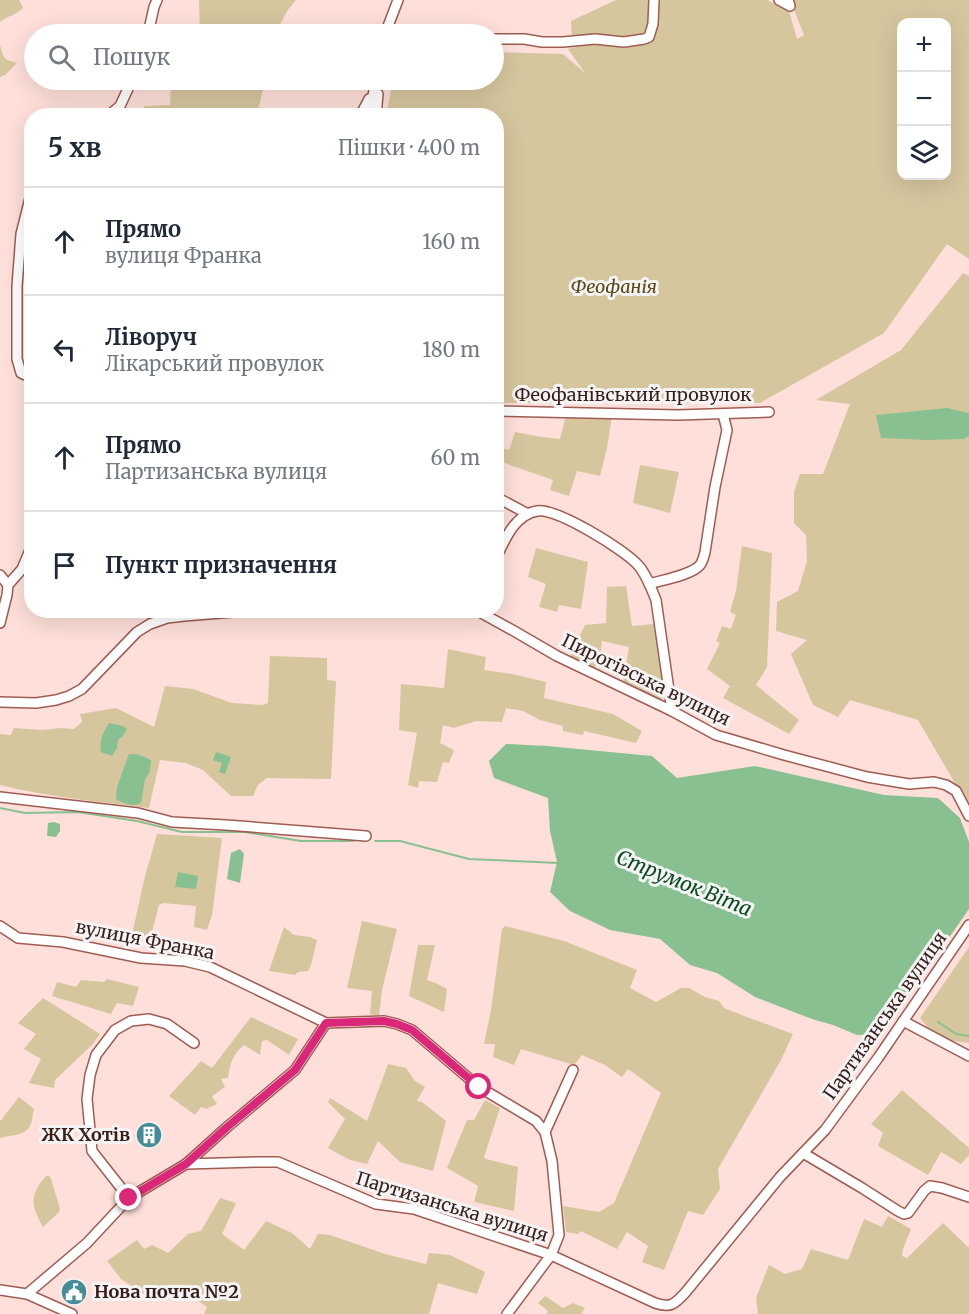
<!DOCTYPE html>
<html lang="uk">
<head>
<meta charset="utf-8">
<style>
	body { margin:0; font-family:Merriweather,serif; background:#f2f2f3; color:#1f2937 }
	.controls { position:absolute; right:18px; top:18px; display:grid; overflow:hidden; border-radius:12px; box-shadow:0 6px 24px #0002 }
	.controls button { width:54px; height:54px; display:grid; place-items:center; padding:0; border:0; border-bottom:2px solid #e0e1e3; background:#fff; color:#1f2937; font:30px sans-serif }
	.stop { position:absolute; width:18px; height:18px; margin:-14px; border:4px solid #db2777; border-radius:50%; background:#fff }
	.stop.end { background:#db2777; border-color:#fff; box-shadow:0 2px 6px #0008 }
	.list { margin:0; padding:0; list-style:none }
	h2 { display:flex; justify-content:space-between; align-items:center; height:78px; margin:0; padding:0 24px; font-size:26px }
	h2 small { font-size:20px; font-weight:400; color:#747a83 }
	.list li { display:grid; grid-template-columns:39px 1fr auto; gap:18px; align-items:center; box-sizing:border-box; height:108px; padding:0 24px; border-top:2px solid #e0e1e3 }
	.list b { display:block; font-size:22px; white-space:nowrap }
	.list p { margin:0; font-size:20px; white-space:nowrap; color:#747a83 }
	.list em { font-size:20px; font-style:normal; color:#747a83 }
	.icon { flex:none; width:33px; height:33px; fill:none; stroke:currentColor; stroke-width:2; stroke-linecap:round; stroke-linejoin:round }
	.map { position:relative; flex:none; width:969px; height:1314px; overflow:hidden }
	.search { position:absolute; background:#fff; box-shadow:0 6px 24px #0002; left:24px; top:24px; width:480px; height:66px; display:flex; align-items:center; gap:15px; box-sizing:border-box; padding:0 21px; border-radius:33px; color:#747a83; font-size:22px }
	.panel { position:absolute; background:#fff; box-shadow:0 6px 24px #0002; left:24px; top:108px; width:480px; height:510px; border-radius:24px }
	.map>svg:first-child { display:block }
	.green { fill:#d6c69e; fill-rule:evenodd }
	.water { fill:#88c091 }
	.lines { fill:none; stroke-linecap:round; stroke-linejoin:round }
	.stream { stroke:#88c091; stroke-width:2 }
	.minor-casing { stroke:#9f5c52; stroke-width:12 }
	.minor { stroke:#fff; stroke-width:9 }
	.route { stroke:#db2777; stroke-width:8 }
	.labels { text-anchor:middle; stroke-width:6; stroke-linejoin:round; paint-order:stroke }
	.park-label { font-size:18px; font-style:italic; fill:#584714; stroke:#f4f4f4 }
	.street-label { font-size:18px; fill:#391d19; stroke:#f4f4f4 }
	.poi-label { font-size:18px; font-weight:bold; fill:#391d19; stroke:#f4f4f4; text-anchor:end }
	.water-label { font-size:20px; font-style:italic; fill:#0c4b21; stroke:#f4f4f4 }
</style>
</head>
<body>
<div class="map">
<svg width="969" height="1314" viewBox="0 0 969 1314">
	<rect width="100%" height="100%" fill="#fedfd9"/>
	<g class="green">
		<path d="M0 0H19L23 8C16 15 7 16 0 22Z"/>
		<polygon points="199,0 296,0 287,11 275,34 200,34"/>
		<path d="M616 0H767L789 11 797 39 804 35 790 0H969V259L947 244 884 333 760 403H497L496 116H386L393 80H494V52L563 54 585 73 568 49 600 40 572 39 571 21ZM902 22H946V176H902Z"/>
		<path d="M0 45C4 58 2 59 17 63L5 75 0 77Z"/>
		<polygon points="157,80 265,80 257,115 144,115 144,106 170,105 171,82"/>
		<polygon points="963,273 969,276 969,807 918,720 850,700 838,717 813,705 791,654 807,640 776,631 777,602 798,591 807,561 806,535 794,523 794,492 800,474 823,474 850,404 816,400 901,350"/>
		<polygon points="566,415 612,416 607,448 600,476 577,471 569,496 550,490 553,480 499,461 497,467 497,447 509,450 515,432 541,437 560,439"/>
		<polygon points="640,465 679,472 670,513 633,503"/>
		<polygon points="742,546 772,553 767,667 756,685 799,720 789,734 723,698 730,686 707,669 720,643 716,641 722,626 731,629 736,615 730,612 736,591"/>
		<polygon points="536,548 588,562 581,609 559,605 557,612 539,607 546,584 528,577"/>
		<polygon points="626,586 632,626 654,624 665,695 660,700 651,699 623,684 629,647 602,641 600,657 594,670 570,657 585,625 606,623 607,587"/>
		<polygon points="448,649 486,657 484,670 512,674 546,682 544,698 613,714 642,731 636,743 584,731 583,735 563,731 563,726 540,720 523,711 506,708 502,722 476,721 454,728 443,725 440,743 454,750 449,763 443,762 437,782 419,781 418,788 408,785 417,733 399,730 401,684 444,688"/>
		<path d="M270 656 327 658V680L336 681 331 779 267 778 258 785 253 796H231L203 770 186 763 160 760 149 808C99 802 49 797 0 785V734L11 735 14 728 43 730 60 728 74 729 82 722 80 714 116 708 154 727 165 686 193 689 232 703 262 705 268 703Z"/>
		<polygon points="157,834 222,838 212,915 207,930 194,927 196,906 163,903 159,905 150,939 132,935 144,880"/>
		<polygon points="362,921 397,929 382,990 379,1016 370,1014 372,991 347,988"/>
		<polygon points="505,926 564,941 637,970 630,988 656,1002 681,988 689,988 705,997 719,1001 724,1008 744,1016 793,1034 781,1060 718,1169 720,1189 703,1215 688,1211 664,1270 642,1262 648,1246 627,1232 617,1249 581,1231 578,1234 566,1232 563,1206 599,1212 614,1203 661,1093 628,1069 622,1077 605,1065 582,1055 574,1065 521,1049 514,1065 493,1057 495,1044 484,1044 491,1010 502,929"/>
		<polygon points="284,927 294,935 310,937 317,940 311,965 308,971 298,972 295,975 269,971"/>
		<polygon points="418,945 435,945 427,980 436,983 447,989 444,1012 409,996"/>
		<polygon points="969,947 969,1043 954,1041 933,1034 920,1018"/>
		<polygon points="107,979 139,987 133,1006 117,1003 111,1014 52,996 57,982 76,987 81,980 104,982"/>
		<polygon points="43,998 100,1034 92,1045 55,1080 54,1088 29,1083 41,1059 24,1049 36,1034 18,1023"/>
		<path d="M251 1017 298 1039 289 1055 267 1040 262 1041 260 1055 244 1045C233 1053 230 1064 228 1078L221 1079 225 1087 212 1096 217 1104 206 1109 201 1107 195 1115 169 1096 201 1061 212 1068Z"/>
		<polygon points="388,1064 406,1068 415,1081 425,1087 417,1101 422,1102 446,1121 433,1171 400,1162 378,1141 367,1164 350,1160 328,1148 345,1119 328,1102 330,1098 367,1121"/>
		<polygon points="902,1090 969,1148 969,1155 961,1164 941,1152 928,1175 878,1146 883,1133 871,1124"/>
		<path d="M19 1097 34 1109C32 1115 33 1119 31 1124 27 1136 10 1135 0 1138V1120H2L4 1116Z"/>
		<polygon points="485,1100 500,1108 484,1157 486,1159 518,1167 514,1211 474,1202 478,1186 447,1168 467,1120 474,1120"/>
		<path d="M46 1176H49L51 1179 60 1209 59 1212 43 1227C31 1206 29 1195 46 1176Z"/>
		<polygon points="220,1198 236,1203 222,1234 244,1250 266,1221 292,1233 310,1249 318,1234 330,1235 385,1254 426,1264 429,1253 450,1255 485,1272 477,1294 438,1283 429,1314 204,1314 207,1307 183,1290 163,1299 154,1301 121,1279 107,1261 137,1240 144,1249 152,1245 168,1253 188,1234 201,1231"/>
		<polygon points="888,1216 911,1229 903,1249 902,1256 907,1258 943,1223 968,1247 969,1247 969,1314 758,1314 756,1298 769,1265 785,1274 802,1269 811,1249 848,1260 864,1219 882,1227"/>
		<polygon points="545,1296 563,1308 573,1303 585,1308 581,1314 547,1314 548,1311 538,1303"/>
	</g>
	<g class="water">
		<polygon points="947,408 969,413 969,436 964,439 927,440 881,438 876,415"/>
		<path d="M109 723 123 726 127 729 123 736 118 740 117 748 112 756 101 752C99 740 103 733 109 723Z"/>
		<polygon points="506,744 547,746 652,756 677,778 755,766 884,795 938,798 960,818 969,842 969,909 882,1034 857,1035 833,1025 812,1019 755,997 717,973 690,965 660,939 610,930 570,911 550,892 557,862 550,831 548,798 494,778 489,761"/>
		<polygon points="216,752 231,757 225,774 219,772 222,763 213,760"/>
		<path d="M129 754H137L151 760 150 771 145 780 141 803C133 807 124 804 116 799L117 787Z"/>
		<polygon points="54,822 60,824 60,831 56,837 47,836 48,823"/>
		<polygon points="240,849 244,854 240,883 227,879 231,853"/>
		<polygon points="178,872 198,876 196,889 175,887"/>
	</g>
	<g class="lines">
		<g class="stream">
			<polyline points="0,808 25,813 78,812 137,821 182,832 245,832 301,841 353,841"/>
			<polyline points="375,841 400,841 469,859 559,863"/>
			<polyline points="938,1022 956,1034 969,1036"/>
		</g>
		<defs>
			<g id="minor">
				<polyline points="779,0 790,6 788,0"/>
				<polyline points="148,34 154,7 157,0"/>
				<polyline points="385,34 398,0"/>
				<polyline points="494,39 524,39 542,42 563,42 595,39 624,42 644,39 649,37 653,24 654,0"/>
				<polyline points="108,116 120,106 132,80"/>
				<polyline points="360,116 369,99"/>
				<polyline points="369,116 376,80"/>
				<polyline points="376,116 378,94"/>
				<polyline points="32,190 21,234 17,286 17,359 21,373 32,378"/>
				<polyline points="496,411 678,415 769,412"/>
				<polyline points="496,497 528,514"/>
				<path d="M496 558C505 540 514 515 537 511 557 508 623 549 637 564 646 573 651 588 656 600L672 711"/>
				<polyline points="0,575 8,585"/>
				<path d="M649 584C662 580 692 575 700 565 703 561 704 556 705 552L715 487 727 430 723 414"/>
				<polyline points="476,610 514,631 557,656 672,711 716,735 784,755 867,777 909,784 934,782 946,785 956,791 969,816"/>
				<polyline points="0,623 7,595 8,585 22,569 32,545"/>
				<polyline points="0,702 36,703 56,700 69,696 82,689 137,632 150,624 167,618 184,616 259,610"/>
				<polyline points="0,797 138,813 172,822 226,825 366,836"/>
				<polyline points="0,926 18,938 63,942 141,958 185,961 210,967 326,1023 384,1021 397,1024 412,1030 479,1087 536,1121 545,1132 552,1161 559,1235 551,1255 507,1314"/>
				<polyline points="903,1021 969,1056"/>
				<polyline points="545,1132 573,1070"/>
				<polyline points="803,1153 862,1188 898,1211 904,1214 908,1213 924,1191 930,1186 942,1188 969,1197"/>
				<polyline points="186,1164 226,1128 295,1070 326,1023"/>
				<polyline points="129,1198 92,1151 87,1099 90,1075 96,1055 115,1030 131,1021 149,1019 167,1024 194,1043"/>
				<polyline points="0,1290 27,1294 72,1314"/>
				<path d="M27 1294 87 1243 129 1198 186 1164 257 1162H278L376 1204 414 1209 551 1255 655 1303C670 1308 674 1305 685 1293L780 1177 825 1130 878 1058 969 925"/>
			</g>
		</defs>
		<use href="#minor" class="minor-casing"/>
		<use href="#minor" class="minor"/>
	</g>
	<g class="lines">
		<polyline class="route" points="129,1198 186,1164 226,1128 295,1070 326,1023 384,1021 397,1024 412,1030 479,1087"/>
	</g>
	<defs>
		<symbol id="building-disc" viewBox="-11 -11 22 22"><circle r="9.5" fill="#468c97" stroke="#f4f4f4"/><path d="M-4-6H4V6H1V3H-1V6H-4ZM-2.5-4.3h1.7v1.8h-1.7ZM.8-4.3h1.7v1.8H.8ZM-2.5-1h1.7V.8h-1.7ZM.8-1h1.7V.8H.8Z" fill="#fff"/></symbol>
		<symbol id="civic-disc" viewBox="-11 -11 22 22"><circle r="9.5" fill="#468c97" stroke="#f4f4f4"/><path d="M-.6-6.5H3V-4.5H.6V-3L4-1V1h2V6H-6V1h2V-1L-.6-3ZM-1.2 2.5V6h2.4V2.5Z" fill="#fff"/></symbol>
	</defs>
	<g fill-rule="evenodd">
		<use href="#building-disc" x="134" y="1120" width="30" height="30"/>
		<use href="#civic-disc" x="59" y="1277" width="30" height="30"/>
	</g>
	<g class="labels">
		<g class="park-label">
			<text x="614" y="293">Феофанія</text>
		</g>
		<g class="street-label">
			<text x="633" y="401">Феофанівський провулок</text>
			<text transform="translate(646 680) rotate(26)" y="6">Пирогівська вулиця</text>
			<text transform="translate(145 940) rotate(11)" y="6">вулиця Франка</text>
			<text transform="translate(885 1016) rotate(-55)" y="6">Партизанська вулиця</text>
			<text transform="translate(452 1207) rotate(17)" y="6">Партизанська вулиця</text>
		</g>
		<g class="poi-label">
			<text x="130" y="1141">ЖК Хотів</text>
			<text x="94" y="1298" text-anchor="start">Нова почта №2</text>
		</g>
		<g class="water-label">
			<text transform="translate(684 883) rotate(22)" y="7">Струмок Віта</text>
		</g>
	</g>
</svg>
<div class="controls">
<button>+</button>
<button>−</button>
<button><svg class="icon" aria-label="layers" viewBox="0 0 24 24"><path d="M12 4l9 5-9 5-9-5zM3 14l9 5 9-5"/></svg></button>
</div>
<div class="stop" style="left:479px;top:1087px"></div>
<div class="stop end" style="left:129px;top:1198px"></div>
<div class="search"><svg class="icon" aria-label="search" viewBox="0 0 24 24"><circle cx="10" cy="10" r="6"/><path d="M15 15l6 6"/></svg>Пошук</div>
<section class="panel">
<h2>5 хв<small>Пішки · 400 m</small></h2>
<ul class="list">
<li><svg class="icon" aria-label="ahead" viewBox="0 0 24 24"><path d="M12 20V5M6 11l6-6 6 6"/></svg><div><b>Прямо</b><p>вулиця Франка</p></div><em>160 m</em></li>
<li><svg class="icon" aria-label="left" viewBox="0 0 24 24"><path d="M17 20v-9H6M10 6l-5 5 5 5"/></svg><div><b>Ліворуч</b><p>Лікарський провулок</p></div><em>180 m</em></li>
<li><svg class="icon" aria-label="ahead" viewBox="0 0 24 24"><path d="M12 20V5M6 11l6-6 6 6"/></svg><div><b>Прямо</b><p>Партизанська вулиця</p></div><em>60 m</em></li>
<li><svg class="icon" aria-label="arrive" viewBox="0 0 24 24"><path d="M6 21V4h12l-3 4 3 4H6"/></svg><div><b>Пункт призначення</b></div></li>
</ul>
</section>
</div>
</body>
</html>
